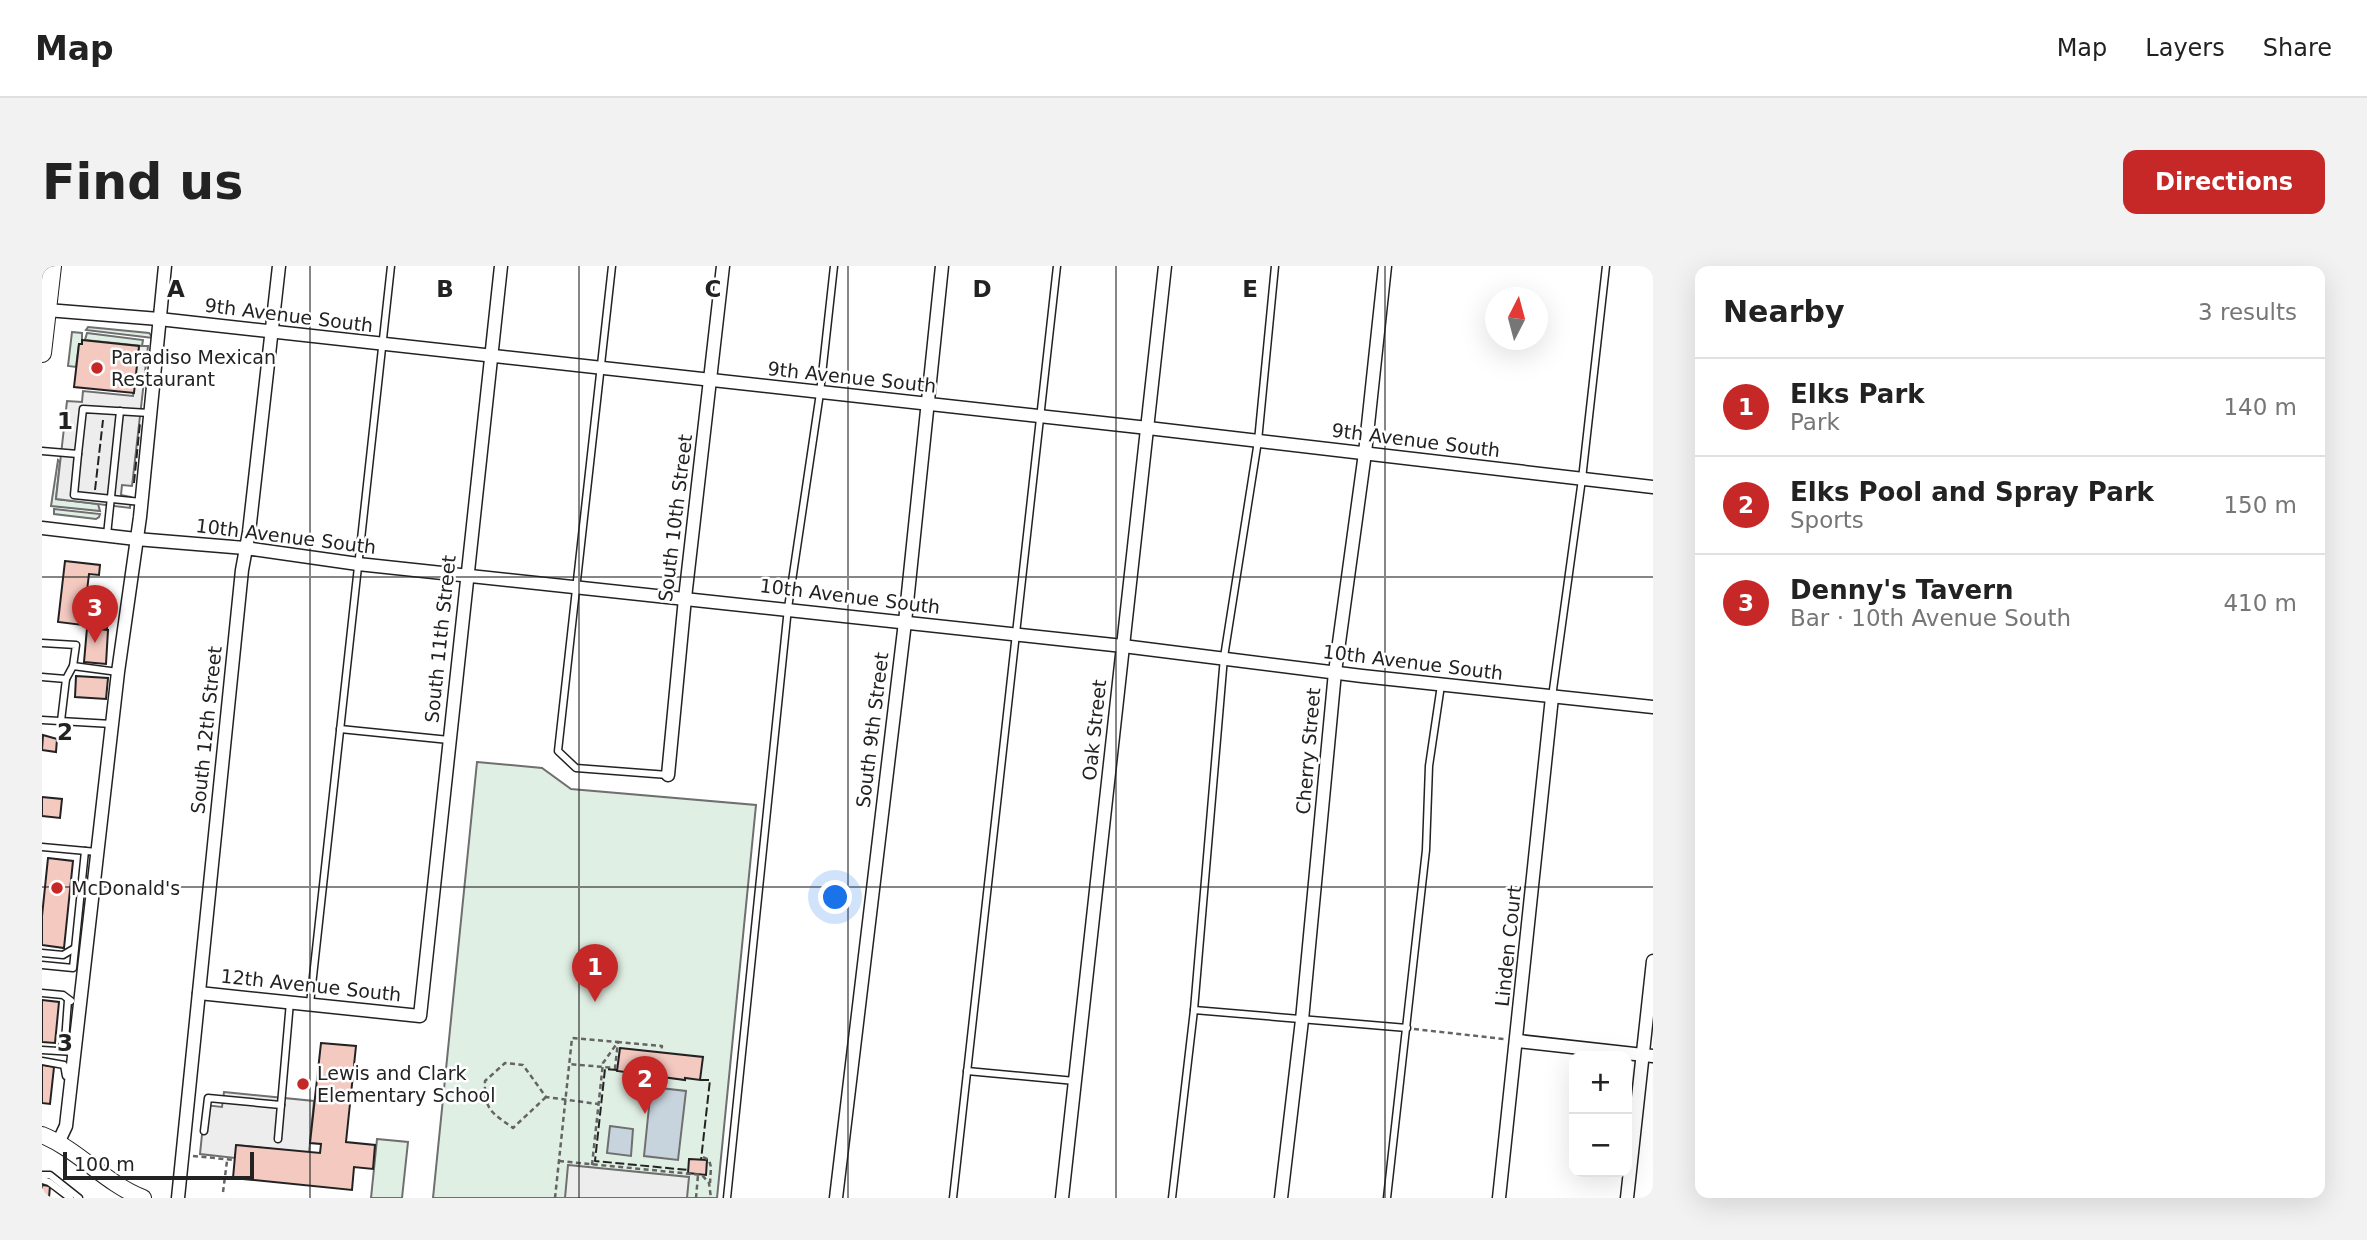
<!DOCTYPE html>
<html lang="en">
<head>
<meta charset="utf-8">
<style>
	body { margin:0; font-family:"DejaVu Sans",sans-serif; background:#f2f2f2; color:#222 }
	.controls { position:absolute; right:21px; bottom:21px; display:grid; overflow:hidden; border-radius:14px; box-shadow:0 7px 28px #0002 }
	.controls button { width:63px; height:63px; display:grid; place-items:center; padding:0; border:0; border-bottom:2px solid #e0e0e0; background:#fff; color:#222; font:35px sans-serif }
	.compass { position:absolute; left:1443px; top:21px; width:63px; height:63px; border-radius:50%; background:#fff; box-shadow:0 7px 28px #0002; rotate:6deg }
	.scale { position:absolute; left:21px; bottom:18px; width:191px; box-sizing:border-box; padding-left:7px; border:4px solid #222; border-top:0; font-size:19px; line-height:24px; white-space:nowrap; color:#222; -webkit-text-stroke:5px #fff; paint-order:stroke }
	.you { position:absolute; left:794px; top:632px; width:24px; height:24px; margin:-18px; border:5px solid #fff; border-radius:50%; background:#1a73e8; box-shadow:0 0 0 10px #1a73e833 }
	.badge { display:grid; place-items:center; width:46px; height:46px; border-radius:50%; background:#c62828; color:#fff; font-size:23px; font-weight:700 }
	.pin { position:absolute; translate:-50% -58px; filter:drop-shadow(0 2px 4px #0008) }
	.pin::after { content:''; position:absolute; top:37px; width:24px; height:21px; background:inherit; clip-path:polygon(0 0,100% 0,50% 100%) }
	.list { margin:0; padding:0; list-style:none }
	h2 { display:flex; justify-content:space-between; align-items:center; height:91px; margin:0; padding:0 28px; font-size:30px }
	h2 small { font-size:23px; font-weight:400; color:#767676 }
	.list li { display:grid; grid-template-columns:46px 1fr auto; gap:21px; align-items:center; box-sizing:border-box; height:98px; padding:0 28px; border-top:2px solid #e0e0e0 }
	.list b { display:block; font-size:26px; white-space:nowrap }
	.list p { margin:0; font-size:23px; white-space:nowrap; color:#767676 }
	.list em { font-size:23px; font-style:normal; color:#767676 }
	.map { position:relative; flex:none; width:1611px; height:932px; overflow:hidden; border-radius:14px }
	header { display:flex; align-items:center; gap:42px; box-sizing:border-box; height:98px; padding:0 35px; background:#fff; border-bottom:2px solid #e0e0e0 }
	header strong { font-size:33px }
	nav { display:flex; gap:38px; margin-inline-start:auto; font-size:24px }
	.intro { display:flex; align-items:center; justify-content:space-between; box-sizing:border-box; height:168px; padding:0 42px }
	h1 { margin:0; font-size:49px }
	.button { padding:18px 32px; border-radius:14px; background:#c62828; color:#fff; font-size:24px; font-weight:700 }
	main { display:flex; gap:42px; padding:0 42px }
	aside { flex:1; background:#fff; border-radius:14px; box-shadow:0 7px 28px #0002 }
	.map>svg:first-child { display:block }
	.green { fill:#e0efe3; stroke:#6f6f6f; stroke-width:2 }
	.parking { fill:#ededed; stroke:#6f6f6f; stroke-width:2 }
	.water { fill:#c7d3dd; stroke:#6f6f6f; stroke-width:2 }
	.building { fill:#f3c9c0; stroke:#222; stroke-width:2 }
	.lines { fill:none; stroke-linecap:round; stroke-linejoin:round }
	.lane-casing { stroke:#222; stroke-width:9 }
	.street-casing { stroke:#222; stroke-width:15 }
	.secondary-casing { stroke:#222; stroke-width:18 }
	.primary-casing { stroke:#222; stroke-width:20 }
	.path { stroke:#646464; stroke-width:2.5; stroke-dasharray:5 3.5; stroke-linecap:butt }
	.lane { stroke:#fff; stroke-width:6 }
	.street { stroke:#fff; stroke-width:12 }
	.secondary { stroke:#fff; stroke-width:16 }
	.primary { stroke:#fff; stroke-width:18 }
	.fence { stroke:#222; stroke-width:2; stroke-dasharray:9 3.5; stroke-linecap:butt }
	.grid { fill:none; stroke:#222; stroke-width:2; stroke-opacity:0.55 }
	.poi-dot { fill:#c62828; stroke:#fff; stroke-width:2.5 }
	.labels { text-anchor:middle; stroke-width:5; stroke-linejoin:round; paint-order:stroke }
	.street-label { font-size:19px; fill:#222; stroke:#fff }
	.poi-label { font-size:19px; fill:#222; stroke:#fff; text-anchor:start }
	.grid-label { font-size:23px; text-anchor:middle; font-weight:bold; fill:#222; stroke:#fff; stroke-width:5; stroke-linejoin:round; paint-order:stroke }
</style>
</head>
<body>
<header>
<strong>Map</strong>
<nav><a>Map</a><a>Layers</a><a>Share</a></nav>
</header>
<div class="intro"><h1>Find us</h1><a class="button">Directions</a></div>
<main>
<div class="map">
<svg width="1611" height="932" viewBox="0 0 1611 932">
	<rect width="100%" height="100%" fill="#fff"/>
	<g class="green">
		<polygon points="46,61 107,67 111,72 44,64"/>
		<polygon points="30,66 40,67 40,78 37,78 34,101 26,100"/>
		<polygon points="45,67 101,74 100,80 43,74"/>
		<polygon points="16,194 18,196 14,233 56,238 58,245 9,240"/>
		<polygon points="12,243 58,248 57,251 54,253 12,248"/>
		<polygon points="435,496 500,502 529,523 714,539 675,932 391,932"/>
		<polygon points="335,873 366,876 360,932 329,932"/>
	</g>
	<g class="parking">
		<polygon points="97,80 106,80 90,220 80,219 79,229 89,231 88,242 14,233 25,135 40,136 41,125 91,130"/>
		<polygon points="182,826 272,835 267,887 195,879 193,892 158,888 163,839 180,841"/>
		<polygon points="526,899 647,911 645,932 523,932"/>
	</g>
	<g class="water">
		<polygon points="609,821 644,825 636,894 602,890"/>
		<polygon points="568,860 591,863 589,890 565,887"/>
	</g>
	<g class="building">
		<polygon points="40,74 97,80 92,127 32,121 37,78 40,78"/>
		<polygon points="23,295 58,299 57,309 47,308 44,333 68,335 65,362 16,356"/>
		<polygon points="45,362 66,364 64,398 42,396"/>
		<polygon points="34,410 66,412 64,433 33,431"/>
		<polygon points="1,469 15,473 14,486 0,484"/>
		<polygon points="0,531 20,533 18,552 0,550"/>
		<polygon points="6,592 31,595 22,682 0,679 0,650"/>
		<polygon points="0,734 17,736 13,777 0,776"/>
		<polygon points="279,777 314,780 304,876 333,879 331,903 312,901 310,924 191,912 194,879 278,887 279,878 268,877"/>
		<polygon points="578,782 661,791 658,814 643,812 643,814 575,805"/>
		<polygon points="0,799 12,801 8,838 0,837"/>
		<polygon points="647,893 665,894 664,909 646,907"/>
		<polygon points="0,919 8,920 7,932 0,932"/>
	</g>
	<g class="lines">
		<defs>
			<g id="lane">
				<polyline points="570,0 516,485 534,502 626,509"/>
				<polyline points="0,185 36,188 41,143 107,147"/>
				<polyline points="36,188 32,229 99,236"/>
				<polyline points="65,269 78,145"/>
				<polyline points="0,377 34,379 31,400 24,413"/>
				<polyline points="31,400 76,406"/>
				<polyline points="0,411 24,413 19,455"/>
				<polyline points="1510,431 1540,213 1564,0"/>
				<polyline points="0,454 70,458"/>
				<polyline points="298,463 407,474"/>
				<polyline points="0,581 55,586"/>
				<polyline points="0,687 21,689 33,682"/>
				<polyline points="0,699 31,702 43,585"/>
				<polyline points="0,727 21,729 29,735"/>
				<polyline points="268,738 349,0"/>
				<polyline points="1152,744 1365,762"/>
				<polyline points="0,784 32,786"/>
				<polyline points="18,784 23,775 26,734"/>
				<polyline points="0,795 22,799 24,810"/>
				<polyline points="925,805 1033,815"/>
				<polyline points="162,865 166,832 239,839"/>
				<polyline points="236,873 248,736"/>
				<polyline points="0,909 8,909 37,932"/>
				<polyline points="0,914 7,916 28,932"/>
				<polyline points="685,932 746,342 778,127 792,0"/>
				<polyline points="911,932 1015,0"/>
				<polyline points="1130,932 1152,744 1182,391 1216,175 1233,0"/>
				<polyline points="1345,932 1384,584 1387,500 1399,419"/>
			</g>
			<g id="street">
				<polyline points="5,44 117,53 1106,162 1611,221"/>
				<polyline points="0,262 94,273 203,282 316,298 1081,380 1320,410 1611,441"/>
				<polyline points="626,509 643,332 681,0"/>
				<polyline points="157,727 378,750 459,0"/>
				<polyline points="1476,775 1611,790"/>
				<polyline points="16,877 24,860 76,406 98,251 123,0"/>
				<polyline points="136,932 200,304 207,266 237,0"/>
				<polyline points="794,932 863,356 900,0"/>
				<polyline points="1020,932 1123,0"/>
				<polyline points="1239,932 1260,754 1293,406 1323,187 1343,0"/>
				<polyline points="1457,932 1510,431"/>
				<polyline points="1585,932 1611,695"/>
			</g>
			<path id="secondary" d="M0 869C37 884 64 918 101 932"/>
			<polyline id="primary" points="0,87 10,0"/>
		</defs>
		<use href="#lane" class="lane-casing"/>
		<use href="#street" class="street-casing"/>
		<use href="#secondary" class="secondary-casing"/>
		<use href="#primary" class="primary-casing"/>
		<g class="path">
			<polyline points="1372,763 1462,773"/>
			<path d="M504 831 471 862C449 846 442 844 443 815L463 797 481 799 504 831 556 838"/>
			<polyline points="151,890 193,894"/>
			<polyline points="661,891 667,894 669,901 668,917"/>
			<polyline points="517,895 660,909 667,917 669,932"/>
			<polyline points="550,899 561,797 576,776 620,780 619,786"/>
			<polyline points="181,926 185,895"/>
			<polyline points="513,932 530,772 576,776 573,802 527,798"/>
			<polyline points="654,932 656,909"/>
		</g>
		<use href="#lane" class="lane"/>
		<use href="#street" class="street"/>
		<use href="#secondary" class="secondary"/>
		<use href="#primary" class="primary"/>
		<g class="fence">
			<polyline points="92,217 98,157"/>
			<polyline points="53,224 61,154"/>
			<polyline points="575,804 563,803 553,895 646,904"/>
			<polyline points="658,814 668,814 659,894"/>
		</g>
	</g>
	<path class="grid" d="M268 0V932M537 0V932M806 0V932M1074 0V932M1343 0V932M0 311H1611M0 621H1611"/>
	<g class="poi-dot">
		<circle cx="55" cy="102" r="7"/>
		<circle cx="15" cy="622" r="7"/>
		<circle cx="261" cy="818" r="7"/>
	</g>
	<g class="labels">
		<g class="street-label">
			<text transform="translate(247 49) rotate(7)" y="7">9th Avenue South</text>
			<text transform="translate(810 111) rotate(6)" y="7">9th Avenue South</text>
			<text transform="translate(1374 174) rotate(7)" y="7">9th Avenue South</text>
			<text transform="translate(633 252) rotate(-83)" y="7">South 10th Street</text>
			<text transform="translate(244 270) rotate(7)" y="7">10th Avenue South</text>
			<text transform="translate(808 330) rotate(7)" y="7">10th Avenue South</text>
			<text transform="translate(398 373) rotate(-84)" y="7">South 11th Street</text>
			<text transform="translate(1371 396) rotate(7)" y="7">10th Avenue South</text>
			<text transform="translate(164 464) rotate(-84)" y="7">South 12th Street</text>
			<text transform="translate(830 464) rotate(-83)" y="7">South 9th Street</text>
			<text transform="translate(1052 464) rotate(-84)" y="7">Oak Street</text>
			<text transform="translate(1266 485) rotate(-85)" y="7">Cherry Street</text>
			<text transform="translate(1466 680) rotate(-84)" y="7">Linden Court</text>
			<text transform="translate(269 719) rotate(6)" y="7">12th Avenue South</text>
		</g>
		<g class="poi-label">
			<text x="69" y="98">Paradiso Mexican<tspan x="69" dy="22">Restaurant</tspan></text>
			<text x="29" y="629">McDonald's</text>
			<text x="275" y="814">Lewis and Clark<tspan x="275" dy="22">Elementary School</tspan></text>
		</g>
	</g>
	<g class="grid-label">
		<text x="134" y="31">A</text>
		<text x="403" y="31">B</text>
		<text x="671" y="31">C</text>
		<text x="940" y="31">D</text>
		<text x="1208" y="31">E</text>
		<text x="23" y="163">1</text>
		<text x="23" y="474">2</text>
		<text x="23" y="785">3</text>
	</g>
</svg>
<div class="controls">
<button>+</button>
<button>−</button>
</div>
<svg class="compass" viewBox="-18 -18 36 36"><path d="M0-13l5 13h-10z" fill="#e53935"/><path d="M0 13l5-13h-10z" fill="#767676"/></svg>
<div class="scale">100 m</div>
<div class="you"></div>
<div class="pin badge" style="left:553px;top:736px">1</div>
<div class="pin badge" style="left:603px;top:848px">2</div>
<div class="pin badge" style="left:53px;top:377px">3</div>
</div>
<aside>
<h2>Nearby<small>3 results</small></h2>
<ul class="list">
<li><span class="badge">1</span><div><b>Elks Park</b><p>Park</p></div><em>140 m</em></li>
<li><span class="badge">2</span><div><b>Elks Pool and Spray Park</b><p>Sports</p></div><em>150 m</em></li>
<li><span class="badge">3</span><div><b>Denny's Tavern</b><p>Bar · 10th Avenue South</p></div><em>410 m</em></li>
</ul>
</aside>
</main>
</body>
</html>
